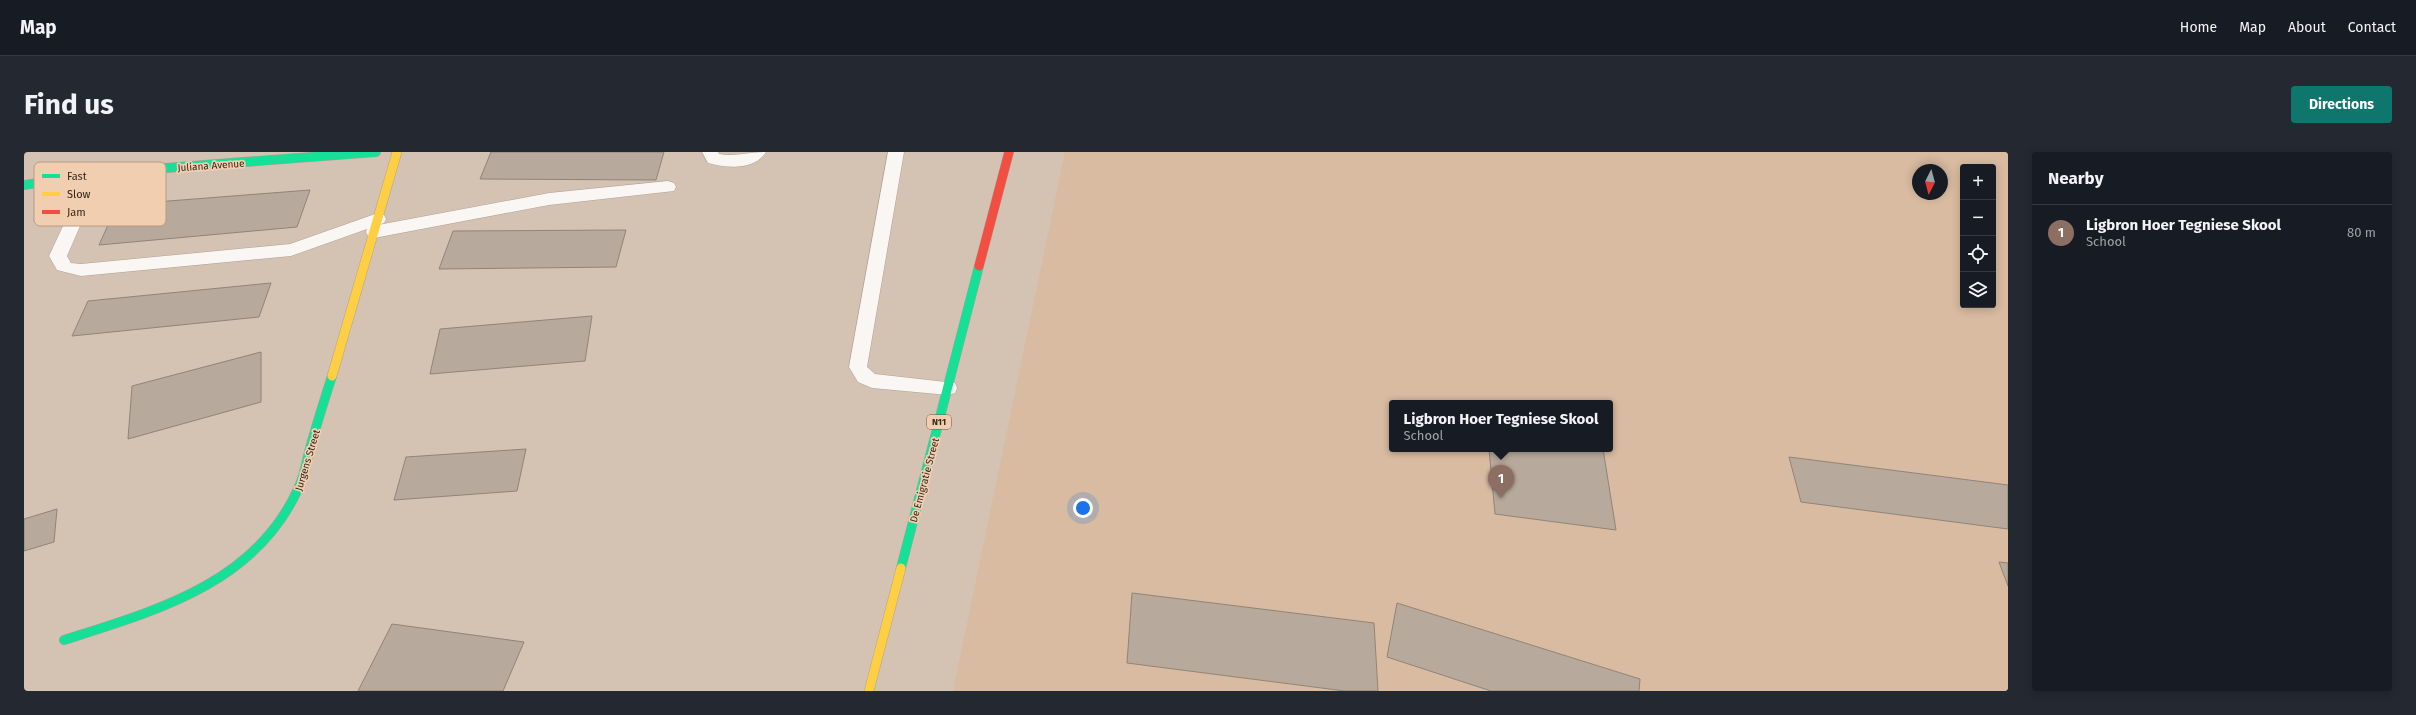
<!DOCTYPE html>
<html lang="en">
<head>
<meta charset="utf-8">
<style>
	body { margin:0; font-family:"Fira Sans",sans-serif; background:#242831; color:#f1f3f6 }
	.controls { position:absolute; right:12px; top:12px; display:grid; overflow:hidden; border-radius:4px; box-shadow:0 2px 10px #0003 }
	.controls button { width:36px; height:36px; display:grid; place-items:center; padding:0; border:0; border-bottom:1px solid #363941; background:#171b24; color:#f1f3f6; font:20px sans-serif }
	.compass { position:absolute; left:1888px; top:12px; width:36px; height:36px; border-radius:50%; background:#171b24; box-shadow:0 2px 10px #0003; rotate:186deg }
	.you { position:absolute; left:1059px; top:356px; width:14px; height:14px; margin:-10px; border:3px solid #fff; border-radius:50%; background:#1a73e8; box-shadow:0 0 0 6px #1a73e833 }
	.badge { display:grid; place-items:center; width:26px; height:26px; border-radius:50%; background:#0f766e; color:#fff; font-size:13px; font-weight:700 }
	.pin { position:absolute; translate:-50% -33px; filter:drop-shadow(0 1px 2px #0008) }
	.pin::after { content:''; position:absolute; top:21px; width:14px; height:12px; background:inherit; clip-path:polygon(0 0,100% 0,50% 100%) }
	.popup { position:absolute; left:1365px; top:248px; width:224px; height:52px; box-sizing:border-box; display:grid; place-content:center; border-radius:4px; background:#171b24; filter:drop-shadow(0 1px 3px #0005); font-size:13px; white-space:nowrap; color:#9ea1a6 }
	.popup b { font-size:15px; color:#f1f3f6 }
	.popup::after { content:''; position:absolute; left:50%; top:100%; margin-left:-8px; border:8px solid transparent; border-top-color:#171b24 }
	.list { margin:0; padding:0; list-style:none }
	h2 { display:flex; justify-content:space-between; align-items:center; height:52px; margin:0; padding:0 16px; font-size:17px }
	h2 small { font-size:13px; font-weight:400; color:#9ea1a6 }
	.list li { display:grid; grid-template-columns:26px 1fr auto; gap:12px; align-items:center; box-sizing:border-box; height:56px; padding:0 16px; border-top:1px solid #363941 }
	.list b { display:block; font-size:15px; white-space:nowrap }
	.list p { margin:0; font-size:13px; white-space:nowrap; color:#9ea1a6 }
	.list em { font-size:13px; font-style:normal; color:#9ea1a6 }
	.icon { flex:none; width:22px; height:22px; fill:none; stroke:currentColor; stroke-width:2; stroke-linecap:round; stroke-linejoin:round }
	.map { position:relative; flex:none; width:1984px; height:539px; overflow:hidden; border-radius:4px }
	header { display:flex; align-items:center; gap:24px; box-sizing:border-box; height:56px; padding:0 20px; background:#171b24; border-bottom:1px solid #363941 }
	header strong { font-size:19px }
	nav { display:flex; gap:22px; margin-inline-start:auto; font-size:14px }
	.intro { display:flex; align-items:center; justify-content:space-between; box-sizing:border-box; height:96px; padding:0 24px }
	h1 { margin:0; font-size:28px }
	.button { padding:10px 18px; border-radius:4px; background:#0f766e; color:#fff; font-size:14px; font-weight:700 }
	main { display:flex; gap:24px; padding:0 24px }
	aside { flex:1; background:#171b24; border-radius:4px; box-shadow:0 2px 10px #0003 }
	.map>svg:first-child { display:block }
	.built { fill:#d8bba0; fill-rule:evenodd }
	.building { fill:#b7a99c; stroke:#918477 }
	.lines { fill:none; stroke-linecap:round; stroke-linejoin:round }
	.lane-casing { stroke:#b0a295; stroke-width:1 }
	.fast-casing { stroke:#b0a295; stroke-width:10 }
	.slow-casing { stroke:#b0a295; stroke-width:10 }
	.jam-casing { stroke:#b0a295; stroke-width:10 }
	.lane { fill:#f9f6f3; fill-rule:evenodd }
	.fast { stroke:#16e098; stroke-width:9 }
	.slow { stroke:#ffcf43; stroke-width:9 }
	.jam { stroke:#f24e42; stroke-width:9 }
	.labels { text-anchor:middle; stroke-width:3.5; stroke-linejoin:round; paint-order:stroke }
	.shield { fill:#f1ceaf; stroke:#6d5947; stroke-width:1 }
	.shield-label { font-size:9px; font-weight:bold; fill:#34271b }
	.street-label { font-size:10px; fill:#34271b; stroke:#f1ceaf }
	.key { fill:#f1ceaf; stroke:#b89c83; stroke-width:1 }
	.key-label { font-size:11px; fill:#34271b }
</style>
</head>
<body>
<header>
<strong>Map</strong>
<nav><a>Home</a><a>Map</a><a>About</a><a>Contact</a></nav>
</header>
<div class="intro"><h1>Find us</h1><a class="button">Directions</a></div>
<main>
<div class="map">
<svg width="1984" height="539" viewBox="0 0 1984 539">
	<rect width="100%" height="100%" fill="#d4c2b2"/>
	<path class="built" d="M1041 0H1984V539H929ZM1939 15H1969V153H1939ZM1894 18H1918V42H1894ZM1368 251H1586V297H1368Z"/>
	<g class="building">
		<polygon points="467,0 640,0 632,28 456,27"/>
		<polygon points="286,38 273,75 75,93 93,53"/>
		<polygon points="602,78 592,115 415,117 429,79"/>
		<polygon points="247,131 235,165 48,184 64,149"/>
		<polygon points="568,164 561,209 406,222 416,177"/>
		<polygon points="237,200 237,250 104,287 108,234"/>
		<polygon points="502,297 493,339 370,348 382,305"/>
		<polygon points="1465,297 1579,297 1592,378 1471,362"/>
		<polygon points="1765,305 1984,333 1984,377 1777,350"/>
		<polygon points="33,357 30,390 0,399 0,367"/>
		<polygon points="1975,410 1984,411 1984,434"/>
		<polygon points="1108,441 1350,471 1354,539 1321,539 1103,511"/>
		<polygon points="1373,451 1616,527 1615,539 1467,539 1363,505"/>
		<polygon points="368,472 500,490 479,539 334,539"/>
	</g>
	<g class="lines">
		<defs>
			<g id="lane">
				<path d="M678 0H694L695 2C712 5 725 0 742 0 730 19 703 16 684 11Z"/>
				<polygon points="864,0 880,0 843,215 851,222 931,231 933,236 931,241 924,243 848,236 834,230 825,215"/>
				<polygon points="644,29 650,31 652,35 650,39 525,53 350,86 344,84 342,80 343,77 267,104 57,124 33,118 25,104 54,42 56,38 68,38 70,42 43,104 47,111 57,112 266,92 354,61 360,63 362,67 360,71 354,73 525,41"/>
			</g>
			<g id="fast">
				<polyline points="0,33 89,20 352,0"/>
				<polyline points="877,416 955,114"/>
				<path d="M40 488C131 459 231 432 274 337 280 325 282 312 285 300 292 274 300 249 308 224"/>
			</g>
			<g id="slow">
				<polyline points="308,224 373,0"/>
				<polyline points="845,539 877,416"/>
			</g>
			<polyline id="jam" points="955,114 985,0"/>
		</defs>
		<use href="#lane" class="lane-casing"/>
		<use href="#fast" class="fast-casing"/>
		<use href="#slow" class="slow-casing"/>
		<use href="#jam" class="jam-casing"/>
		<use href="#lane" class="lane"/>
		<use href="#fast" class="fast"/>
		<use href="#slow" class="slow"/>
		<use href="#jam" class="jam"/>
	</g>
	<g class="labels">
		<rect class="shield" x="903" y="263" width="24" height="14" rx="3"/>
		<g class="shield-label">
			<text x="915" y="273">N11</text>
		</g>
		<g class="street-label">
			<text transform="translate(187 13) rotate(-4)" y="4">Juliana Avenue</text>
			<text transform="translate(283 308) rotate(-73)" y="4">Jurgens Street</text>
			<text transform="translate(900 328) rotate(-75)" y="4">De Emigratie Street</text>
		</g>
	</g>
	<rect x="10" y="10" width="132" height="64" rx="6" class="key"/>
	<rect x="18" y="22" width="18" height="4" fill="#16e098"/>
	<rect x="18" y="40" width="18" height="4" fill="#ffcf43"/>
	<rect x="18" y="58" width="18" height="4" fill="#f24e42"/>
	<g class="key-label">
		<text x="43" y="28">Fast</text>
		<text x="43" y="46">Slow</text>
		<text x="43" y="64">Jam</text>
	</g>
</svg>
<div class="controls">
<button>+</button>
<button>−</button>
<button><svg class="icon" aria-label="locate" viewBox="0 0 24 24"><circle cx="12" cy="12" r="6"/><path d="M12 2v4M12 18v4M2 12h4M18 12h4"/></svg></button>
<button><svg class="icon" aria-label="layers" viewBox="0 0 24 24"><path d="M12 4l9 5-9 5-9-5zM3 14l9 5 9-5"/></svg></button>
</div>
<svg class="compass" viewBox="-18 -18 36 36"><path d="M0-13l5 13h-10z" fill="#e53935"/><path d="M0 13l5-13h-10z" fill="#9ea1a6"/></svg>
<div class="you"></div>
<div class="pin badge" style="left:1477px;top:346px;background:#8d6e63">1</div>
<div class="popup"><b>Ligbron Hoer Tegniese Skool</b>School</div>
</div>
<aside>
<h2>Nearby<small></small></h2>
<ul class="list">
<li><span class="badge" style="background:#8d6e63">1</span><div><b>Ligbron Hoer Tegniese Skool</b><p>School</p></div><em>80 m</em></li>
</ul>
</aside>
</main>
</body>
</html>
